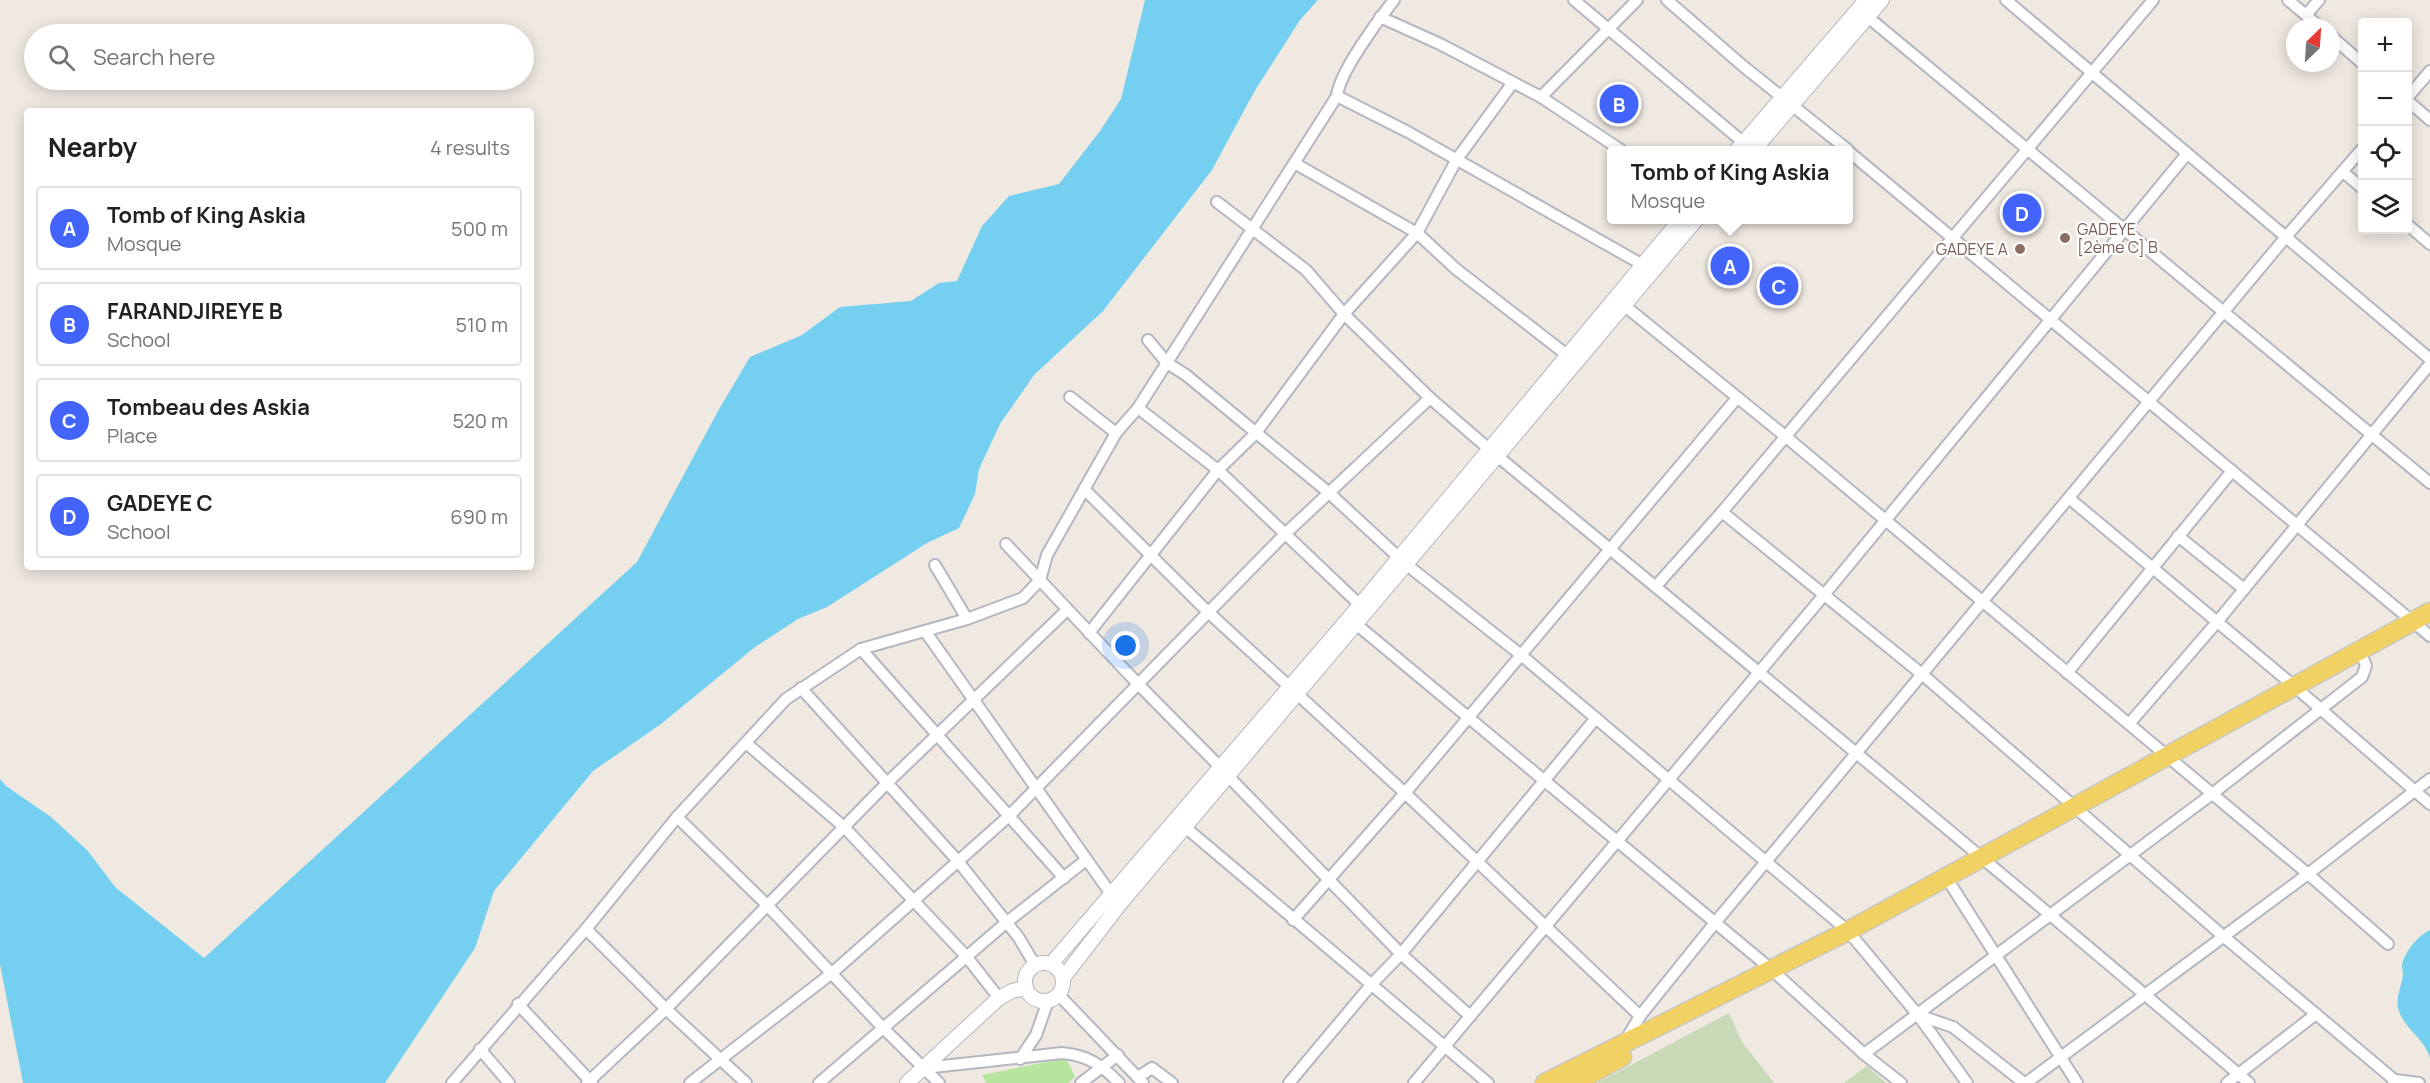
<!DOCTYPE html>
<html lang="en">
<head>
<meta charset="utf-8">
<style>
	body { margin:0; font-family:Manrope,sans-serif; background:#f6f6f6; color:#202124 }
	.controls { position:absolute; right:18px; top:18px; display:grid; overflow:hidden; border-radius:6px; box-shadow:0 3px 15px #0003 }
	.controls button { width:54px; height:54px; display:grid; place-items:center; padding:0; border:0; border-bottom:2px solid #e0e0e0; background:#fff; color:#202124; font:30px sans-serif }
	.compass { position:absolute; left:2286px; top:18px; width:54px; height:54px; border-radius:50%; background:#fff; box-shadow:0 3px 15px #0003; rotate:25deg }
	.you { position:absolute; left:1126px; top:646px; width:21px; height:21px; margin:-15px; border:4px solid #fff; border-radius:50%; background:#1a73e8; box-shadow:0 0 0 9px #1a73e833 }
	.badge { display:grid; place-items:center; width:39px; height:39px; border-radius:50%; background:#4264fb; color:#fff; font-size:20px; font-weight:700 }
	.pin { position:absolute; translate:-50% -50%; border:3px solid #fff; box-shadow:0 2px 6px #0006 }
	.popup { position:absolute; left:1607px; top:146px; width:246px; height:78px; box-sizing:border-box; display:grid; place-content:center; border-radius:6px; background:#fff; filter:drop-shadow(0 2px 4px #0005); font-size:20px; white-space:nowrap; color:#757577 }
	.popup b { font-size:22px; color:#202124 }
	.popup::after { content:''; position:absolute; left:50%; top:100%; margin-left:-12px; border:12px solid transparent; border-top-color:#fff }
	.list { margin:0; padding:0; list-style:none }
	h2 { display:flex; justify-content:space-between; align-items:center; height:78px; margin:0; padding:0 24px; font-size:26px }
	h2 small { font-size:20px; font-weight:400; color:#757577 }
	.list li { display:grid; grid-template-columns:39px 1fr auto; gap:18px; align-items:center; box-sizing:border-box; height:84px; margin:0 12px 12px; padding:0 12px; border:2px solid #e0e0e0; border-radius:6px }
	.list b { display:block; font-size:22px; white-space:nowrap }
	.list p { margin:0; font-size:20px; white-space:nowrap; color:#757577 }
	.list em { font-size:20px; font-style:normal; color:#757577 }
	.icon { flex:none; width:33px; height:33px; fill:none; stroke:currentColor; stroke-width:2; stroke-linecap:round; stroke-linejoin:round }
	.map { position:relative; flex:none; width:2430px; height:1083px; overflow:hidden }
	.search { position:absolute; background:#fff; box-shadow:0 3px 15px #0003; left:24px; top:24px; width:510px; height:66px; display:flex; align-items:center; gap:15px; box-sizing:border-box; padding:0 21px; border-radius:33px; color:#757577; font-size:22px }
	.panel { position:absolute; background:#fff; box-shadow:0 3px 15px #0003; left:24px; top:108px; width:510px; height:462px; border-radius:6px }
	.map>svg:first-child { display:block }
	.green { fill:#b6e59e }
	.cemetery { fill:#c8d9b8 }
	.water { fill:#75cff0 }
	.lines { fill:none; stroke-linecap:round; stroke-linejoin:round }
	.minor-casing { stroke:#b4b7c1; stroke-width:14 }
	.tertiary-casing { stroke:#b4b7c1; stroke-width:16 }
	.primary-casing { stroke:#c9c9c9; stroke-width:21 }
	.minor { stroke:#fff; stroke-width:10 }
	.tertiary { stroke:#fff; stroke-width:14 }
	.primary { stroke:#f2d163; stroke-width:18 }
	.education-dot { fill:#8d6e63; stroke:#fff; stroke-width:2 }
	.labels { text-anchor:middle; stroke-width:4.5; stroke-linejoin:round; paint-order:stroke }
	.education-label { font-size:16px; fill:#785e54; stroke:#fff; text-anchor:start }
</style>
</head>
<body>
<div class="map">
<svg width="2430" height="1083" viewBox="0 0 2430 1083">
	<rect width="100%" height="100%" fill="#efe9e1"/>
	<polygon class="green" points="1066,1058 1075,1077 1068,1083 986,1083 982,1075"/>
	<g class="cemetery">
		<polygon points="1729,1013 1742,1042 1774,1083 1597,1083"/>
		<polygon points="1867,1066 1886,1083 1844,1083"/>
	</g>
	<g class="water">
		<polygon points="1145,0 1318,0 1300,20 1254,92 1212,170 1103,311 1034,375 1000,424 979,469 975,494 959,528 927,543 827,607 798,619 755,647 661,724 593,771 494,891 475,948 385,1083 23,1083 0,964 0,779 6,786 51,817 88,851 115,887 204,958 637,562 718,411 750,357 802,335 840,307 911,301 939,283 957,281 982,226 1009,196 1059,184 1100,131 1121,99"/>
		<path d="M2430 930V1058C2426 1042 2408 1030 2401 1016 2393 1001 2401 990 2403 975 2403 970 2401 966 2403 961 2407 949 2419 935 2430 930Z"/>
	</g>
	<g class="lines">
		<defs>
			<g id="minor">
				<polyline points="1574,0 1744,143"/>
				<polyline points="1667,0 1743,66 1848,150"/>
				<polyline points="2006,0 2430,359"/>
				<polyline points="2288,0 2320,27"/>
				<polyline points="1863,13 2430,483"/>
				<polyline points="2306,15 2319,0"/>
				<polyline points="1380,17 1440,44 1541,97 1621,150"/>
				<polyline points="2331,36 2362,63"/>
				<polyline points="1337,96 1408,132 1643,265"/>
				<polyline points="1541,97 1637,0"/>
				<polyline points="2408,97 2430,71"/>
				<polyline points="2408,101 2430,120"/>
				<polyline points="1848,151 2430,636"/>
				<polyline points="1296,164 1417,233 1456,269 1567,355"/>
				<polyline points="2343,172 2362,188"/>
				<path d="M1217 202 1306 270 1344 314 1430 398 1490 450C1744 660 1998 869 2249 1083"/>
				<polyline points="2408,225 2430,244"/>
				<polyline points="1620,302 1785,436 2308,874 2388,944"/>
				<polyline points="1148,340 1167,363 1186,375 1328,492 1407,565 1521,655 1848,931 1918,1015 1967,1083"/>
				<polyline points="1070,397 1116,433"/>
				<polyline points="1138,408 1218,470 1360,605"/>
				<polyline points="1084,489 1207,611 1405,793 1640,1016"/>
				<polyline points="2070,499 2294,686 2430,804"/>
				<polyline points="1722,512 1923,675 2223,936 2398,1083"/>
				<polyline points="2178,536 2244,589"/>
				<polyline points="1006,544 1138,684 1221,768"/>
				<polyline points="935,565 967,619"/>
				<polyline points="1656,586 1722,512 2153,0"/>
				<polyline points="1350,619 1771,969 1864,1054 1901,1083"/>
				<polyline points="925,631 1111,894"/>
				<polyline points="1089,633 1218,470 1255,434 1344,314 1417,233 1457,159 1512,84"/>
				<polyline points="861,649 1064,878"/>
				<polyline points="2067,673 2232,471"/>
				<polyline points="801,688 957,860 1019,938 1035,965"/>
				<polyline points="2129,724 2217,622 2430,364"/>
				<polyline points="746,743 844,827 966,956 999,998"/>
				<polyline points="1228,776 1401,954 1470,1016"/>
				<polyline points="677,817 767,905 883,1028 939,1083"/>
				<polyline points="1185,827 1488,1083"/>
				<polyline points="1946,877 2077,1083"/>
				<polyline points="1293,920 1405,793 1737,398"/>
				<polyline points="586,929 666,1009 746,1083"/>
				<polyline points="1059,995 1143,1083"/>
				<polyline points="518,1004 592,1083"/>
				<polyline points="1918,1015 1953,1027 2024,1083"/>
				<polyline points="1625,1041 1640,1016 1714,924 2285,238 2362,149"/>
				<polyline points="480,1049 509,1083"/>
				<polyline points="1864,1054 2212,794 2362,677 2366,666 2360,651"/>
				<polyline points="1020,1059 1036,1035 1048,1001"/>
				<path d="M924 1068 1062 1053C1087 1055 1102 1065 1119 1083"/>
				<polyline points="1138,1077 1152,1068 1172,1083"/>
				<path d="M452 1083 586 929 677 817 786 699 861 649 967 619 1023 598 1040 580 1047 555 1116 433 1138 408 1337 96C1339 73 1378 20 1394 0"/>
				<polyline points="587,1083 666,1009 887,783 1067,610"/>
				<polyline points="690,1083 832,973 1009,816 1284,535 1430,398"/>
				<polyline points="819,1083 1007,922 1086,860"/>
				<polyline points="1081,1083 1118,1055"/>
				<polyline points="1289,1083 1371,985 1401,954 1596,718"/>
				<polyline points="1414,1083 1824,595 2186,155"/>
				<polyline points="2026,1083 2308,874 2430,779"/>
				<polyline points="2227,1083 2316,1014"/>
				<polyline points="2393,1083 2395,1080 2419,1083"/>
			</g>
			<g id="tertiary">
				<polyline points="1737,150 1866,0"/>
				<polyline points="1754,150 1882,0"/>
				<circle cx="1044" cy="982" r="19"/>
				<polyline points="1051,964 1349,618 1680,220"/>
				<polyline points="1063,978 1120,904 1696,220"/>
				<polyline points="907,1083 999,998 1012,991 1026,988"/>
			</g>
			<g id="primary">
				<polyline points="1545,1083 1848,931 2430,612"/>
				<polyline points="1574,1083 1622,1057"/>
			</g>
		</defs>
		<use href="#minor" class="minor-casing"/>
		<use href="#tertiary" class="tertiary-casing"/>
		<use href="#primary" class="primary-casing"/>
		<use href="#minor" class="minor"/>
		<use href="#tertiary" class="tertiary"/>
		<use href="#primary" class="primary"/>
	</g>
	<g class="education-dot">
		<circle cx="2065" cy="238" r="6"/>
		<circle cx="2020" cy="249" r="6"/>
	</g>
	<g class="labels">
		<g class="education-label">
			<text x="2077" y="235">GADEYE<tspan x="2077" dy="18">[2ème C] B</tspan></text>
			<text x="2008" y="255" text-anchor="end">GADEYE A</text>
		</g>
	</g>
</svg>
<div class="controls">
<button>+</button>
<button>−</button>
<button><svg class="icon" aria-label="locate" viewBox="0 0 24 24"><circle cx="12" cy="12" r="6"/><path d="M12 2v4M12 18v4M2 12h4M18 12h4"/></svg></button>
<button><svg class="icon" aria-label="layers" viewBox="0 0 24 24"><path d="M12 4l9 5-9 5-9-5zM3 14l9 5 9-5"/></svg></button>
</div>
<svg class="compass" viewBox="-18 -18 36 36"><path d="M0-13l5 13h-10z" fill="#e53935"/><path d="M0 13l5-13h-10z" fill="#757577"/></svg>
<div class="you"></div>
<div class="pin badge" style="left:1730px;top:266px">A</div>
<div class="popup"><b>Tomb of King Askia</b>Mosque</div>
<div class="pin badge" style="left:1619px;top:104px">B</div>
<div class="pin badge" style="left:1779px;top:286px">C</div>
<div class="pin badge" style="left:2022px;top:213px">D</div>
<div class="search"><svg class="icon" aria-label="search" viewBox="0 0 24 24"><circle cx="10" cy="10" r="6"/><path d="M15 15l6 6"/></svg>Search here</div>
<section class="panel">
<h2>Nearby<small>4 results</small></h2>
<ul class="list">
<li><span class="badge">A</span><div><b>Tomb of King Askia</b><p>Mosque</p></div><em>500 m</em></li>
<li><span class="badge">B</span><div><b>FARANDJIREYE B</b><p>School</p></div><em>510 m</em></li>
<li><span class="badge">C</span><div><b>Tombeau des Askia</b><p>Place</p></div><em>520 m</em></li>
<li><span class="badge">D</span><div><b>GADEYE C</b><p>School</p></div><em>690 m</em></li>
</ul>
</section>
</div>
</body>
</html>
